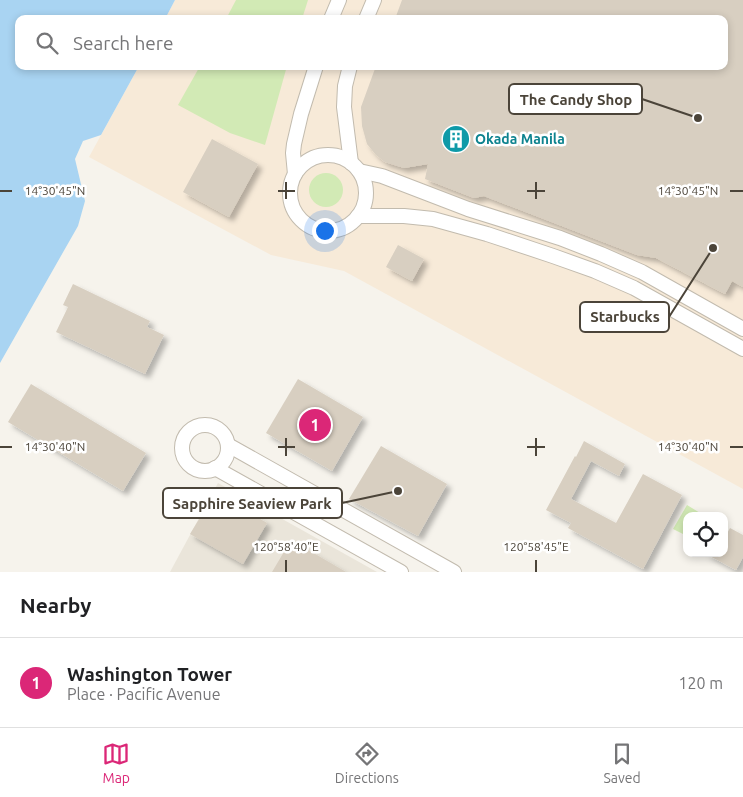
<!DOCTYPE html>
<html lang="en">
<head>
<meta charset="utf-8">
<style>
	body { margin:0; font-family:Ubuntu,sans-serif; background:#f2f2f2; color:#202124 }
	.controls { position:absolute; right:15px; bottom:15px; display:grid; overflow:hidden; border-radius:10px; box-shadow:0 2px 8px #0003 }
	.controls button { width:45px; height:45px; display:grid; place-items:center; padding:0; border:0; border-bottom:1px solid #e0e0e0; background:#fff; color:#202124; font:25px sans-serif }
	.you { position:absolute; left:324px; top:230px; width:18px; height:18px; margin:-12px; border:4px solid #fff; border-radius:50%; background:#1a73e8; box-shadow:0 0 0 8px #1a73e833 }
	.badge { display:grid; place-items:center; width:32px; height:32px; border-radius:50%; background:#db2777; color:#fff; font-size:16px; font-weight:700 }
	.pin { position:absolute; translate:-50% -50%; border:2px solid #fff; box-shadow:0 1px 5px #0006 }
	.list { margin:0; padding:0; list-style:none }
	h2 { display:flex; justify-content:space-between; align-items:center; height:65px; margin:0; padding:0 20px; font-size:21px }
	h2 small { font-size:16px; font-weight:400; color:#757577 }
	.list li { display:grid; grid-template-columns:32px 1fr auto; gap:15px; align-items:center; box-sizing:border-box; height:90px; padding:0 20px; border-top:1px solid #e0e0e0 }
	.list b { display:block; font-size:19px; white-space:nowrap }
	.list p { margin:0; font-size:16px; white-space:nowrap; color:#757577 }
	.list em { font-size:16px; font-style:normal; color:#757577 }
	.icon { flex:none; width:28px; height:28px; fill:none; stroke:currentColor; stroke-width:2; stroke-linecap:round; stroke-linejoin:round }
	.map { position:relative; flex:none; width:743px; height:572px; overflow:hidden }
	.search { position:absolute; background:#fff; box-shadow:0 2px 8px #0003; left:15px; right:15px; top:15px; height:55px; display:flex; align-items:center; gap:12px; box-sizing:border-box; padding:0 18px; border-radius:10px; color:#757577; font-size:19px }
	.sheet { height:155px; background:#fff }
	nav { display:flex; justify-content:space-around; align-items:center; box-sizing:border-box; height:70px; border-top:1px solid #e0e0e0; background:#fff; font-size:14px; color:#757577 }
	nav a { display:grid; justify-items:center; gap:2px }
	nav .on { color:#db2777 }
	.map>svg:first-child { display:block }
	.residential { fill:#eae5da }
	.commercial { fill:#f7ead8 }
	.green { fill:#d2eab5 }
	.water { fill:#a9d4f2 }
	.building { fill:#d8cfc1; filter:url(#shadow) }
	.lines { fill:none; stroke-linecap:round; stroke-linejoin:round }
	.street-casing { stroke:#c2bbae; stroke-width:16 }
	.street { stroke:#fff; stroke-width:14 }
	.ticks { fill:none; stroke:#4b4439; stroke-width:2 }
	.labels { text-anchor:middle; stroke-width:5; stroke-linejoin:round; paint-order:stroke }
	.culture-label { font-size:14px; font-weight:bold; fill:#0d838f; stroke:#fff; text-anchor:start }
	.ticks-label { font-size:12px; text-anchor:middle; fill:#4b4439; stroke:#fff; stroke-width:5; stroke-linejoin:round; paint-order:stroke }
	.leader { fill:none; stroke:#4b4439; stroke-width:2 }
	.callout-dot { fill:#4b4439; stroke:#fff; stroke-width:2 }
	.callout { fill:#fff; stroke:#4b4439; stroke-width:2 }
	.callout-label { font-size:15px; text-anchor:middle; font-weight:bold; fill:#4b4439 }
</style>
</head>
<body>
<div class="map">
<svg width="743" height="572" viewBox="0 0 743 572">
	<defs>
		<filter id="shadow"><feDropShadow dx="4.5" dy="4.5" stdDeviation="2.5" flood-color="#0004"/></filter>
	</defs>
	<rect width="100%" height="100%" fill="#f6f3ec"/>
	<polygon class="residential" points="218,483 377,572 170,572"/>
	<polygon class="commercial" points="175,0 743,0 743,489 344,271 271,255 89,157 139,66 724,66 724,19 165,19"/>
	<g class="green">
		<polygon points="236,0 308,0 302,19 226,19"/>
		<polygon points="200,66 287,66 265,145 230,133 178,105"/>
		<circle cx="326" cy="190" r="17"/>
		<polygon points="687,505 705,516 687,516 687,536 673,529"/>
	</g>
	<polygon class="water" points="0,0 175,0 165,19 19,19 19,66 139,66 101,135 83,141 75,159 85,201 78,226 0,363"/>
	<g class="building">
		<polygon points="402,0 743,0 743,287 732,281 725,294 656,258 637,255 484,196 474,198 425,179 428,164 404,168 385,162 376,155 367,144 362,126 361,107 376,66 724,66 724,19 395,19"/>
		<polygon points="212,139 258,164 229,217 183,192"/>
		<polygon points="398,245 424,259 412,281 386,267"/>
		<polygon points="73,284 150,321 147,327 164,335 145,374 56,332 68,307 63,305"/>
		<polygon points="298,379 363,417 332,471 266,433"/>
		<polygon points="31,384 146,453 123,491 8,422"/>
		<polygon points="584,441 625,464 619,476 591,461 571,499 616,523 643,474 682,495 643,569 568,528 571,523 546,510 575,456 576,457"/>
		<polygon points="381,446 447,484 418,536 349,499"/>
		<polygon points="215,493 267,523 243,564 190,534"/>
		<polygon points="730,528 743,535 743,557 736,570 704,553 724,553 724,539"/>
		<polygon points="291,540 346,572 272,572"/>
	</g>
	<g class="lines">
		<defs>
			<g id="street">
				<polyline points="331,19 339,0"/>
				<polyline points="366,19 374,0"/>
				<polyline points="350,66 345,86 344,107 351,163"/>
				<circle cx="328" cy="193" r="38"/>
				<polyline points="359,171 382,176 468,209 560,238 601,254 642,272 743,329"/>
				<polyline points="295,174 293,153 294,144 301,114 316,66"/>
				<polyline points="358,216 404,216 433,219 487,234 553,256 595,271 634,288 743,349"/>
				<circle cx="205" cy="448" r="23"/>
				<polyline points="228,445 454,572"/>
				<polyline points="215,468 401,572"/>
			</g>
		</defs>
		<use href="#street" class="street-casing"/>
		<use href="#street" class="street"/>
	</g>
	<path class="ticks" d="M286 182V199M536 182V199M0 191H12M278 191H295M527 191H545M730 191H743M286 438V456M536 438V456M0 447H12M278 447H295M527 447H545M730 447H743M286 560V572M536 560V572"/>
	<defs>
		<symbol id="building-disc" viewBox="-11 -11 22 22"><circle r="9.5" fill="#0f9aa8" stroke="#fff"/><path d="M-4-6H4V6H1V3H-1V6H-4ZM-2.5-4.3h1.7v1.8h-1.7ZM.8-4.3h1.7v1.8H.8ZM-2.5-1h1.7V.8h-1.7ZM.8-1h1.7V.8H.8Z" fill="#fff"/></symbol>
	</defs>
	<g fill-rule="evenodd">
		<use href="#building-disc" x="440" y="123" width="32" height="32"/>
	</g>
	<g class="labels">
		<g class="culture-label">
			<text x="475" y="144">Okada Manila</text>
		</g>
	</g>
	<g class="ticks-label">
		<text x="55" y="195">14°30'45"N</text>
		<text x="688" y="195">14°30'45"N</text>
		<text x="55" y="451">14°30'40"N</text>
		<text x="688" y="451">14°30'40"N</text>
		<text x="286" y="551">120°58'40"E</text>
		<text x="536" y="551">120°58'45"E</text>
	</g>
	<path class="leader" d="M698 118L642 99M713 248L669 317M398 491L342 503"/>
	<g class="callout-dot">
		<circle cx="698" cy="118" r="5"/>
		<circle cx="713" cy="248" r="5"/>
		<circle cx="398" cy="491" r="5"/>
	</g>
	<g class="callout">
		<rect x="509" y="84" width="133" height="30" rx="5"/>
		<rect x="580" y="302" width="89" height="30" rx="5"/>
		<rect x="163" y="488" width="179" height="30" rx="5"/>
	</g>
	<g class="callout-label">
		<text x="576" y="105">The Candy Shop</text>
		<text x="625" y="322">Starbucks</text>
		<text x="252" y="509">Sapphire Seaview Park</text>
	</g>
</svg>
<div class="controls">
<button><svg class="icon" aria-label="locate" viewBox="0 0 24 24"><circle cx="12" cy="12" r="6"/><path d="M12 2v4M12 18v4M2 12h4M18 12h4"/></svg></button>
</div>
<div class="you"></div>
<div class="pin badge" style="left:315px;top:425px">1</div>
<div class="search"><svg class="icon" aria-label="search" viewBox="0 0 24 24"><circle cx="10" cy="10" r="6"/><path d="M15 15l6 6"/></svg>Search here</div>
</div>
<section class="sheet">
<h2>Nearby<small></small></h2>
<ul class="list">
<li><span class="badge">1</span><div><b>Washington Tower</b><p>Place · Pacific Avenue</p></div><em>120 m</em></li>
</ul>
</section>
<nav>
<a class="on"><svg class="icon" aria-label="map" viewBox="0 0 24 24"><path d="M3 6l6-2 6 2 6-2v14l-6 2-6-2-6 2zM9 4v14M15 6v14"/></svg>Map</a>
<a><svg class="icon" aria-label="directions" viewBox="0 0 24 24"><path d="M12 3l9 9-9 9-9-9zM9 14v-3h6M13 9l2 2-2 2"/></svg>Directions</a>
<a><svg class="icon" aria-label="saved" viewBox="0 0 24 24"><path d="M7 4h10v16l-5-4-5 4z"/></svg>Saved</a>
</nav>
</body>
</html>
